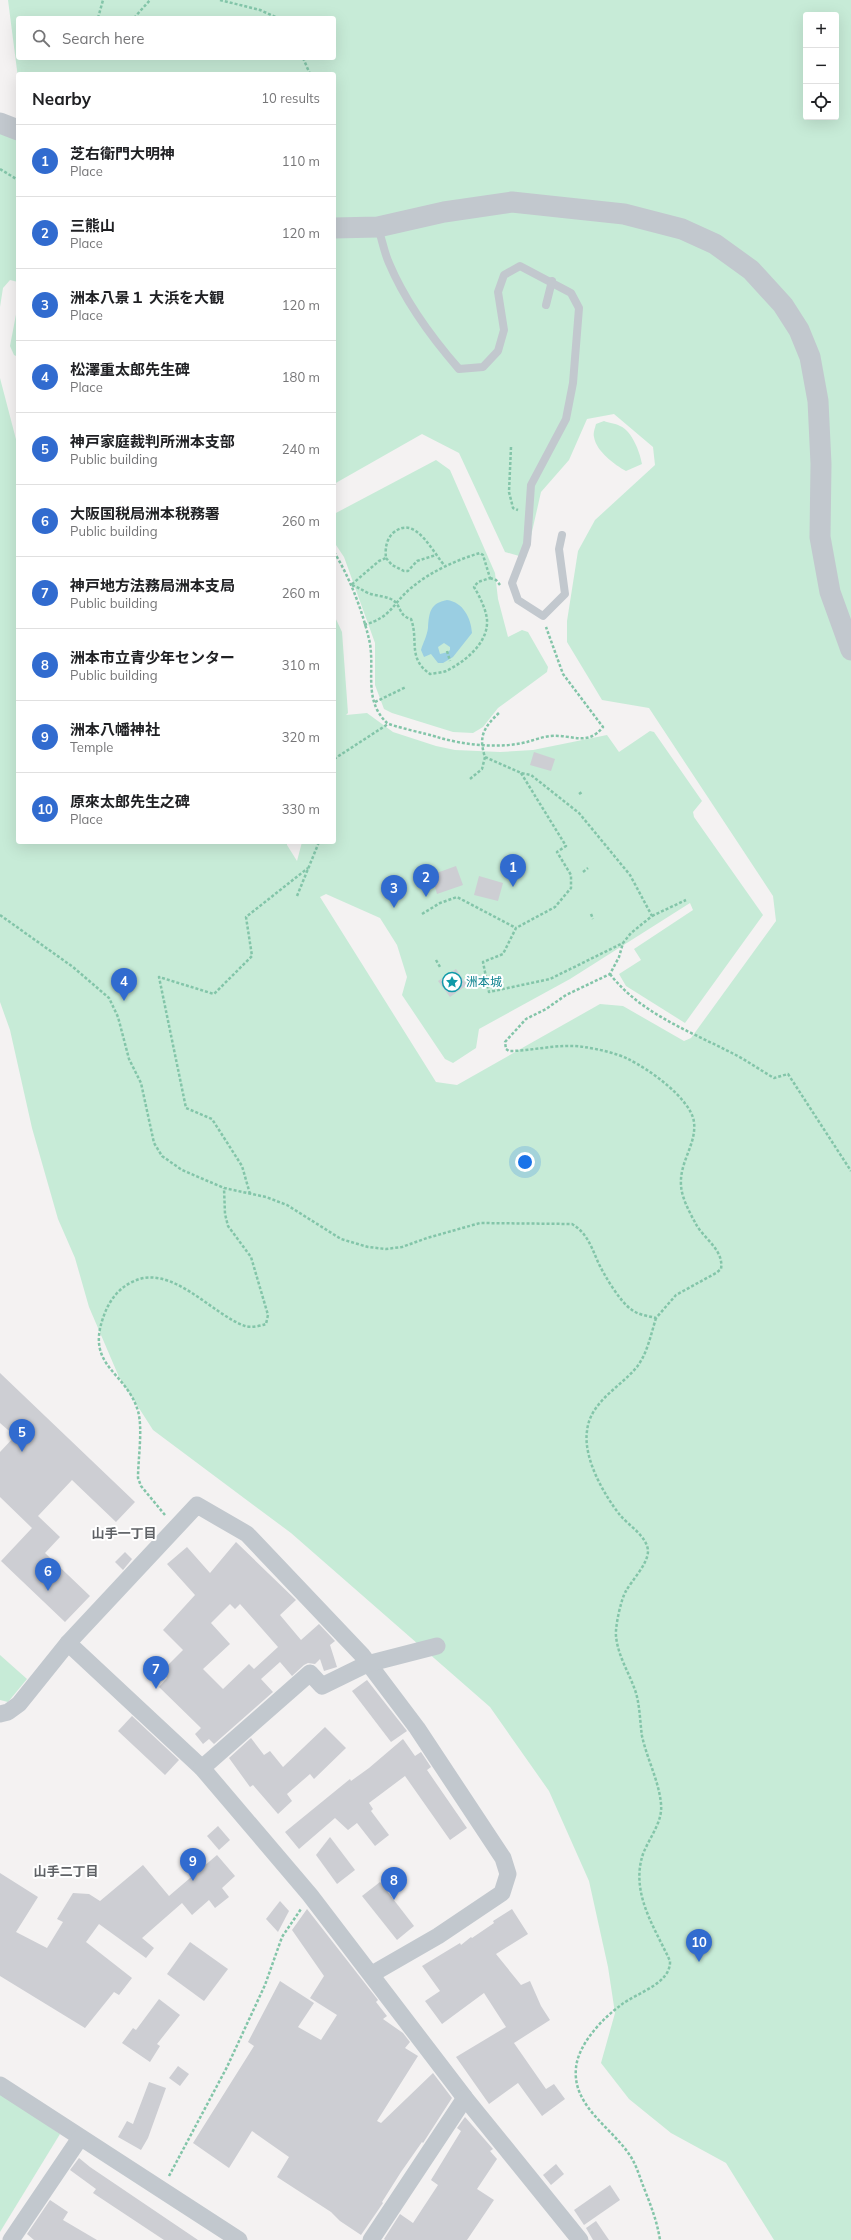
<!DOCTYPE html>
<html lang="en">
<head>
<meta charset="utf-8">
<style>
	body { margin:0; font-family:Mulish,"Noto Sans JP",sans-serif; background:#f2f2f2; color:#202124 }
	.controls { position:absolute; right:12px; top:12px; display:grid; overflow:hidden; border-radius:4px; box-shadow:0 4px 16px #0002 }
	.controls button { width:36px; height:36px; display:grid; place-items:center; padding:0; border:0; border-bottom:1px solid #e0e0e0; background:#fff; color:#202124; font:20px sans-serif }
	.you { position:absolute; left:525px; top:1162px; width:14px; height:14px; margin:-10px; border:3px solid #fff; border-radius:50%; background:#1a73e8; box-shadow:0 0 0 6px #1a73e833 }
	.badge { display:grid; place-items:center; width:26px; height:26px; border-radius:50%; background:#316bcf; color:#fff; font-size:13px; font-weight:700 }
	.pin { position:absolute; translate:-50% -33px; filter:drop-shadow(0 1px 2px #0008) }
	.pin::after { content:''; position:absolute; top:21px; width:14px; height:12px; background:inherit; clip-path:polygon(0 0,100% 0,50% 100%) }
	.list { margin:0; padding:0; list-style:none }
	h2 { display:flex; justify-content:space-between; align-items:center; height:52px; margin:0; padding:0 16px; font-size:17px }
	h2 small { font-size:13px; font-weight:400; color:#757577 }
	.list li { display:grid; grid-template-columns:26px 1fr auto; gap:12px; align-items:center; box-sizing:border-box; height:72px; padding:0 16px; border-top:1px solid #e0e0e0 }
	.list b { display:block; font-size:15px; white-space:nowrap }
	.list p { margin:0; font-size:13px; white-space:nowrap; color:#757577 }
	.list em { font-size:13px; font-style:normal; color:#757577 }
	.icon { flex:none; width:22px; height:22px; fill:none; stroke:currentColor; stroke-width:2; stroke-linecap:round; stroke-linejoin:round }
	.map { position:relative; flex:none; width:851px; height:2240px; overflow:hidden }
	.search { position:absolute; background:#fff; box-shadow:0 4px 16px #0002; left:16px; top:16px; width:320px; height:44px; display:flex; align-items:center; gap:10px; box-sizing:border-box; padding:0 14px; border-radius:4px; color:#757577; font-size:15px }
	.panel { position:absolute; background:#fff; box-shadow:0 4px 16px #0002; left:16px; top:72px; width:320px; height:772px; border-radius:4px }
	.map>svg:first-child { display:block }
	.green { fill:#c7ebd7; fill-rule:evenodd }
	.water { fill:#9acee2; fill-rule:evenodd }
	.building { fill:#cdced3; fill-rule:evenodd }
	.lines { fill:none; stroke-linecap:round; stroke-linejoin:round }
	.path { stroke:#83c5a9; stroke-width:2.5; stroke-dasharray:3 2; stroke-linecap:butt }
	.service { stroke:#c2c8ce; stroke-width:8 }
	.minor { stroke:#c2c8ce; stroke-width:17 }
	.tertiary { stroke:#c2c8ce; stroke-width:21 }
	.labels { text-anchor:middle; stroke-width:4; stroke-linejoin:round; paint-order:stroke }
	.culture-label { font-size:12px; fill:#0d838f; stroke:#fff; text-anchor:start }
	.neighbourhood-label { font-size:13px; font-weight:bold; fill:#5f6266; stroke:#fff }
</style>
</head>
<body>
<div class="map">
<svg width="851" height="2240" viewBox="0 0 851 2240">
	<rect width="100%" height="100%" fill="#f4f2f2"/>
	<g class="green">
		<path d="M8 0H851V2240H774L726 2163 671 2133 629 2099 601 2063 615 2013 608 1967 589 1881 549 1791 490 1707 291 1533 153 1430 119 1377 89 1307 75 1258 58 1219 32 1128 10 1030 0 1002V378L18 447V842H287V845L297 861 302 842H334V615L342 632 348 713 346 715 367 713 393 732 436 746 455 750 500 752 533 750 607 735 619 752 650 731 654 732 702 801 693 812 694 817 763 915 685 1023 626 986 619 974 641 960 634 949 693 910 690 903 570 979 479 1029 476 1048 453 1063 445 1059 402 995 407 977 397 945 380 918 326 894 320 897 436 1082 457 1085 600 1004 623 1006 684 1041 691 1038 776 921 773 896 649 708 602 700 567 642V621L578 551 595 520 655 465 653 447 614 414 587 419 569 460 541 492 526 558 505 552 459 453 422 434 334 484V74H18V78ZM806 15H836V117H806ZM18 18H334V58H18Z"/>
		<polygon points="0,114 18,122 18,282 10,280 3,288 0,307"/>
		<polygon points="18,304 18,357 14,355 10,346"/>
		<path d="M604 421C609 423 615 423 620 426 632 431 640 452 642 464L626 471C615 465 596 451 594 437 593 433 595 428 596 424Z"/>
		<polygon points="436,460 450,470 495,573 498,599 508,637 522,630 528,632 548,667 547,672 498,708 483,727 473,733 453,732 392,713 384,709 375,685 375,643 344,557 334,542 334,514"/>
		<polygon points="0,1655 27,1679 8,1702 0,1700"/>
		<polygon points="0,2092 60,2134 0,2232"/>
	</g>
	<path class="water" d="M447 600C463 602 471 618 472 633L453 657 443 663H438L431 654 424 657 421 650C423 643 427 636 428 628 429 613 430 603 447 600ZM444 643 450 647V650L448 652 440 654 438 647Z"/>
	<g class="building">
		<polygon points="534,752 555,759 551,771 530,765"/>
		<polygon points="456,866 463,885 437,894 431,875"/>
		<polygon points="479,876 503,883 498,901 474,895"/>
		<polygon points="456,969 467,985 450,997 438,981"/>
		<polygon points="0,1373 135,1502 116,1522 72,1480 38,1516 60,1537 45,1553 90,1596 65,1622 1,1561 32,1528 0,1497 0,1452 15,1436 0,1423"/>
		<path d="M236 1542 296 1600 280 1615 301 1640 319 1624 335 1641 330 1645 337 1667 324 1671 320 1659 315 1664 308 1663 304 1665 292 1676 280 1662 261 1679 273 1692 214 1744 209 1739 203 1744 195 1734 201 1728 159 1687 167 1678 161 1672 183 1650 163 1630 195 1595 167 1564 187 1547 210 1573ZM230 1604 235 1609 240 1604 278 1647 254 1669 249 1664 223 1689 203 1669 230 1644 211 1623Z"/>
		<polygon points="125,1552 132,1559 123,1570 115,1562"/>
		<polygon points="367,1680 407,1731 391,1742 352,1691"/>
		<polygon points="132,1716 179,1760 165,1775 118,1731"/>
		<polygon points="325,1727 346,1748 314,1779 310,1774 287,1794 292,1801 278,1814 253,1785 250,1787 229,1758 251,1738 264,1755 270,1751 283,1767"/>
		<polygon points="403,1739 415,1756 421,1752 431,1767 427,1770 467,1828 450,1840 405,1776 369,1803 373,1809 371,1811 389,1835 375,1846 357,1823 348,1830 335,1818 299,1849 285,1832 350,1779 351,1781 369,1768"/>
		<polygon points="218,1826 230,1840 219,1850 207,1836"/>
		<polygon points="330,1837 355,1870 337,1884 316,1855"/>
		<polygon points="217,1855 235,1876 222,1888 229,1897 215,1908 209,1900 192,1915 182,1903 142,1938 154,1948 146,1958 99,1924 86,1942 132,1978 119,1995 114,1992 85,2028 0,1976 0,1873 38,1897 16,1932 47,1948 63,1922 57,1919 73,1893 89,1894 100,1901 143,1865 169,1896"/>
		<polygon points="380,1882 414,1926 397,1940 362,1896"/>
		<polygon points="280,1901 289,1911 278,1932 266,1919"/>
		<polygon points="307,1909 378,2000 376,2002 387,2016 383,2019 403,2033 410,2042 405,2048 418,2056 377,2121 381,2123 433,2073 452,2098 423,2143 422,2142 401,2172 382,2202 383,2203 361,2235 340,2221 331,2212 277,2177 289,2157 252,2131 229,2168 193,2143 254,2046 248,2042 280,1981 314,2003 298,2027 321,2040 337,2015 310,1998 324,1976 292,1930"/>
		<polygon points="512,1909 528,1934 496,1954 521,1985 530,1981 541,2006 550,2020 514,2043 546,2089 554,2084 565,2099 542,2116 518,2083 489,2104 456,2057 506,2027 484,1993 442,2024 425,2001 440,1991 422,1966 460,1943 461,1945 471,1937 472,1938 494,1923 493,1921"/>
		<polygon points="190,1942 228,1969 204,2001 167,1974"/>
		<polygon points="159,1999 180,2015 157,2044 160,2046 150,2062 122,2043 133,2028 136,2030"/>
		<polygon points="178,2066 189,2074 180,2086 169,2078"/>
		<polygon points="149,2082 166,2088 148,2138 141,2150 118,2137 127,2121 133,2124"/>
		<polygon points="465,2117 493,2149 490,2151 497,2159 477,2189 494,2200 467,2240 385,2240 384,2239 400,2214 413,2223 438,2185 431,2180 461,2131 457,2128"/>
		<polygon points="79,2158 90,2167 198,2240 164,2240 93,2193 96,2189 70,2170"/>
		<polygon points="556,2164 564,2174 551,2185 543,2175"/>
		<polygon points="610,2185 620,2200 584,2225 574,2210"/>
		<polygon points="50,2200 68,2212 63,2220 97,2240 34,2240 27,2234"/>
		<polygon points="596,2221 609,2240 593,2240 586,2228"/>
	</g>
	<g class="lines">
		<g class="path">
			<polyline points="220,0 260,10 278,18"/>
			<polyline points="98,18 103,0"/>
			<polyline points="134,18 150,0"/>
			<polyline points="303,58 310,74"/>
			<polyline points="0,169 18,180"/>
			<polyline points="511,447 509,492 513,508 518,510"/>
			<path d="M334 552C350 578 362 610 369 639 376 668 362 699 387 723 391 726 428 734 437 737 464 745 498 749 527 742 534 740 542 737 550 736 572 734 587 747 603 727L563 674 546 627"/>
			<polyline points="386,558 392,565 404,571 408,571 417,561 436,555"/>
			<polyline points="490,578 496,580 500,585"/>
			<path d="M364 625C392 617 392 604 411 588 430 572 456 560 480 553L483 555 490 578 478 582 474 587C480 597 488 613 487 624 486 645 463 663 446 671 441 673 435 673 430 674 407 658 419 640 411 619 401 616 402 612 397 604 390 595 377 597 368 593 362 590 358 587 351 585L379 561 386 558C385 549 386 540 393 533 416 513 433 554 446 567"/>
			<polyline points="447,651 450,661"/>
			<polyline points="375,702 406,687"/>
			<polyline points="334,759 388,724"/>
			<polyline points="521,773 566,846 557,852 571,875 571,888 555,907 516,928 503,954 483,962 489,992 550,979 623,943"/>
			<polyline points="470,779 482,769 485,757"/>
			<polyline points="579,794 582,792"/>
			<polyline points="583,872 588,868"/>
			<polyline points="297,896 319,842"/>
			<polyline points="422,914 440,903 457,897 516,928"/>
			<polyline points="591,914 593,919"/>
			<path d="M0 915 73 967 109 998 118 1017 129 1059 141 1083 154 1143 162 1156 182 1170 224 1188 266 1197 287 1205 341 1239 368 1247 386 1249 402 1247 427 1238 480 1223 572 1224C587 1233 591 1246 598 1262 604 1275 620 1302 632 1310 639 1315 648 1316 656 1318L676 1295 716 1273 721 1269C724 1251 706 1240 697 1226 692 1217 686 1206 683 1196 674 1166 697 1148 694 1122 691 1099 649 1069 628 1059 616 1053 598 1049 584 1047 560 1043 533 1051 509 1051L506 1049 505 1042 526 1019 546 1009 566 995 610 974 619 957 623 943 631 933 652 916 630 875 579 813 531 775 521 773 485 757C478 736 484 727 500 712"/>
			<polyline points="652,916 686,900"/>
			<polyline points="436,960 440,967"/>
			<path d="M610 974C640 1013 689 1031 732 1053 746 1060 760 1070 774 1078L788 1074 851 1171"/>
			<polyline points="250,1194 242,1166 212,1119 186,1108 159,977 214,994 252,956 246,917 308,868"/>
			<path d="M656 1318C651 1334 647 1355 636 1368 619 1388 590 1402 587 1431 583 1458 604 1495 620 1515 629 1526 647 1536 648 1551 648 1564 632 1580 626 1591 621 1599 615 1627 616 1636 618 1657 630 1674 636 1693 640 1707 640 1722 642 1736 647 1759 659 1781 661 1804 663 1822 649 1838 643 1854 630 1893 655 1928 670 1961 671 1984 636 1993 621 2005 603 2018 578 2044 576 2068 572 2107 613 2128 631 2157 637 2167 640 2178 644 2188 651 2206 657 2221 660 2240"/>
			<path d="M165 1515 141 1486 138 1478C138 1459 143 1429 138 1411 126 1371 86 1367 103 1318 108 1303 117 1289 132 1282 171 1262 211 1314 245 1326 251 1328 260 1326 266 1324L268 1315 251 1257 228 1226 225 1214 224 1188"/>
			<polyline points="169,2176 227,2067 265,1985 282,1937 301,1909"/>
		</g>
		<g class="service">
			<path d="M378 228C382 239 384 252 389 263 405 301 432 338 459 369L483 367 498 351 504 330 498 292 504 275 520 266 571 293 579 308 573 383 566 419 531 485 527 544 512 583 518 600 543 616 565 594 559 549 562 535"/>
			<polyline points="546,305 552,281"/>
		</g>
		<g class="minor">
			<polyline points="68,1643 202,1768 310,1895 465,2098 580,2240"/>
			<polyline points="0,1714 8,1712 19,1704 68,1643 197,1505 247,1534 362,1655 417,1728 503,1858 508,1874 502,1893 438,1936 372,1974"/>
			<polyline points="202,1768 310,1673 322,1686 367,1664 437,1646"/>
			<polyline points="0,2085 239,2240"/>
			<polyline points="11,2240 80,2138"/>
			<polyline points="371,2240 465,2098"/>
		</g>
		<g class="tertiary">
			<polyline points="0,123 18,130"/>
			<polyline points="334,228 378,227 444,212 512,202 624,214 682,229 715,244 751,270 783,305 799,330 810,357 818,401 821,464 820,537 830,592 851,650"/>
		</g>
	</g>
	<defs>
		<symbol id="sight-ring" viewBox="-11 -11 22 22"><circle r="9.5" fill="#fff" stroke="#0f9aa8" stroke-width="1.5"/><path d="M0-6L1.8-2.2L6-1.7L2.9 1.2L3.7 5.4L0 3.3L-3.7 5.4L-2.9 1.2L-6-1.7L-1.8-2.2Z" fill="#0f9aa8"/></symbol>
	</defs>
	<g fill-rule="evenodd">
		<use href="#sight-ring" x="441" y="971" width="22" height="22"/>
	</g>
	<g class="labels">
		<g class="culture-label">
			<text x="466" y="986">洲本城</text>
		</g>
		<g class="neighbourhood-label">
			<text x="124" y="1538">山手一丁目</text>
			<text x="66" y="1876">山手二丁目</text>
		</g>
	</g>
</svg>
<div class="controls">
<button>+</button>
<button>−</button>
<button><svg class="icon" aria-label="locate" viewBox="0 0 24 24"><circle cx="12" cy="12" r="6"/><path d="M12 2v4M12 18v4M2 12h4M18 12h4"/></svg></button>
</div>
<div class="you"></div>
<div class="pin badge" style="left:513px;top:887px">1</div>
<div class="pin badge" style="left:426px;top:897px">2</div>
<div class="pin badge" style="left:394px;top:908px">3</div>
<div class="pin badge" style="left:124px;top:1001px">4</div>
<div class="pin badge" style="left:22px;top:1452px">5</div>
<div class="pin badge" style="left:48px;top:1591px">6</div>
<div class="pin badge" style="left:156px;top:1689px">7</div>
<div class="pin badge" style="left:394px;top:1900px">8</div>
<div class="pin badge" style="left:193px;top:1881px">9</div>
<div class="pin badge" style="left:699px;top:1962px">10</div>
<div class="search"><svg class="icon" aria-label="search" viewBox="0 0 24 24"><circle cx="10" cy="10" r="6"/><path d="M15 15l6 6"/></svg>Search here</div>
<section class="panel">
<h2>Nearby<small>10 results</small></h2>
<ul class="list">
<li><span class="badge">1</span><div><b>芝右衛門大明神</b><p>Place</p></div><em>110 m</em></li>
<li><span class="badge">2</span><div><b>三熊山</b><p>Place</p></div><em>120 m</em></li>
<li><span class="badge">3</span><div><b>洲本八景１ 大浜を大観</b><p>Place</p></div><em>120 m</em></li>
<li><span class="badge">4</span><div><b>松澤重太郎先生碑</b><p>Place</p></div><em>180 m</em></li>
<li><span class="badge">5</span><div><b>神戸家庭裁判所洲本支部</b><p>Public building</p></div><em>240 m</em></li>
<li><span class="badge">6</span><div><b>大阪国税局洲本税務署</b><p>Public building</p></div><em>260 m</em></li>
<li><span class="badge">7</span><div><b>神戸地方法務局洲本支局</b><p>Public building</p></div><em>260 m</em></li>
<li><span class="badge">8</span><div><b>洲本市立青少年センター</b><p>Public building</p></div><em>310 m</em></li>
<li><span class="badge">9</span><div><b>洲本八幡神社</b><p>Temple</p></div><em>320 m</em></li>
<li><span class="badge">10</span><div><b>原來太郎先生之碑</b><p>Place</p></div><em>330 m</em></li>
</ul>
</section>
</div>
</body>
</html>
